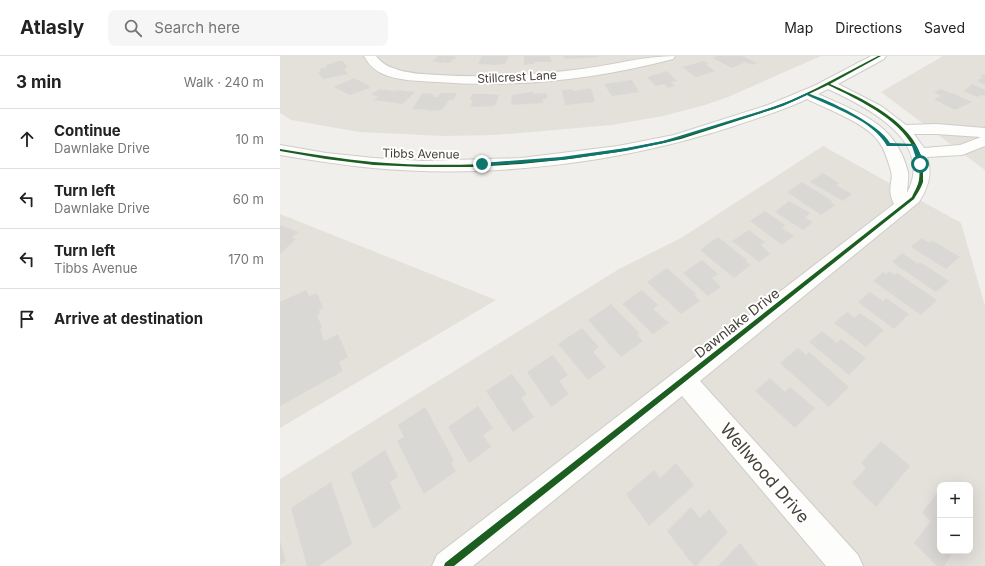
<!DOCTYPE html>
<html lang="en">
<head>
<meta charset="utf-8">
<style>
	body { margin:0; font-family:Inter,sans-serif; background:#f6f6f6; color:#222 }
	.controls { position:absolute; right:12px; bottom:12px; display:grid; overflow:hidden; border-radius:8px; box-shadow:0 4px 16px #0002 }
	.controls button { width:36px; height:36px; display:grid; place-items:center; padding:0; border:0; border-bottom:1px solid #e0e0e0; background:#fff; color:#222; font:20px sans-serif }
	.stop { position:absolute; width:12px; height:12px; margin:-9px; border:3px solid #0f766e; border-radius:50%; background:#fff }
	.stop.end { background:#0f766e; border-color:#fff; box-shadow:0 1px 4px #0008 }
	.list { margin:0; padding:0; list-style:none }
	h2 { display:flex; justify-content:space-between; align-items:center; height:52px; margin:0; padding:0 16px; font-size:17px }
	h2 small { font-size:13px; font-weight:400; color:#767676 }
	.list li { display:grid; grid-template-columns:26px 1fr auto; gap:12px; align-items:center; box-sizing:border-box; height:60px; padding:0 16px; border-top:1px solid #e0e0e0 }
	.list b { display:block; font-size:15px; white-space:nowrap }
	.list p { margin:0; font-size:13px; white-space:nowrap; color:#767676 }
	.list em { font-size:13px; font-style:normal; color:#767676 }
	.icon { flex:none; width:22px; height:22px; fill:none; stroke:currentColor; stroke-width:2; stroke-linecap:round; stroke-linejoin:round }
	.map { position:relative; flex:none; width:705px; height:510px; overflow:hidden }
	header { display:flex; align-items:center; gap:24px; box-sizing:border-box; height:56px; padding:0 20px; background:#fff; border-bottom:1px solid #e0e0e0 }
	header strong { font-size:19px }
	nav { display:flex; gap:22px; margin-inline-start:auto; font-size:14px }
	.search { width:280px; height:36px; background:#f6f6f6; display:flex; align-items:center; gap:10px; box-sizing:border-box; padding:0 14px; border-radius:8px; color:#767676; font-size:15px }
	main { display:flex }
	aside { flex:1; background:#fff }
	.map>svg:first-child { display:block }
	.residential { fill:#e4e1db; fill-rule:evenodd }
	.building { fill:#dad8d5 }
	.lines { fill:none; stroke-linecap:round; stroke-linejoin:round }
	.minor-casing { stroke:#cfcdc9; stroke-width:2 }
	.minor { fill:#fdfdfc; fill-rule:evenodd }
	.cycleway-casing { stroke:#fff; stroke-width:3 }
	.cycleway { fill:#1b5e20; fill-rule:evenodd }
	.route { fill:#0f766e }
	.labels { text-anchor:middle; stroke-width:4; stroke-linejoin:round; paint-order:stroke }
	.far-street-label { font-size:12px; fill:#464139; stroke:#fff }
	.street-label { font-size:14px; fill:#464139; stroke:#fff }
	.near-street-label { font-size:17px; fill:#464139; stroke:#fff }
</style>
</head>
<body>
<header>
<strong>Atlasly</strong>
<div class="search"><svg class="icon" aria-label="search" viewBox="0 0 24 24"><circle cx="10" cy="10" r="6"/><path d="M15 15l6 6"/></svg>Search here</div>
<nav><a>Map</a><a>Directions</a><a>Saved</a></nav>
</header>
<main>
<aside>
<h2>3 min<small>Walk · 240 m</small></h2>
<ul class="list">
<li><svg class="icon" aria-label="ahead" viewBox="0 0 24 24"><path d="M12 20V5M6 11l6-6 6 6"/></svg><div><b>Continue</b><p>Dawnlake Drive</p></div><em>10 m</em></li>
<li><svg class="icon" aria-label="left" viewBox="0 0 24 24"><path d="M17 20v-9H6M10 6l-5 5 5 5"/></svg><div><b>Turn left</b><p>Dawnlake Drive</p></div><em>60 m</em></li>
<li><svg class="icon" aria-label="left" viewBox="0 0 24 24"><path d="M17 20v-9H6M10 6l-5 5 5 5"/></svg><div><b>Turn left</b><p>Tibbs Avenue</p></div><em>170 m</em></li>
<li><svg class="icon" aria-label="arrive" viewBox="0 0 24 24"><path d="M6 21V4h12l-3 4 3 4H6"/></svg><div><b>Arrive at destination</b></div></li>
</ul>
</aside>
<div class="map">
<svg width="705" height="510" viewBox="0 0 705 510">
	<rect width="100%" height="100%" fill="#f1efec"/>
	<g class="residential">
		<polygon points="0,0 541,0 448,41 425,49 383,60 332,69 216,79 164,80 79,76 11,64 0,57"/>
		<polygon points="663,0 705,0 705,114 601,36"/>
		<path d="M543 90 681 167 705 250V510H0V423L339 213 401 182ZM660 429H690V495H660Z"/>
		<polygon points="0,158 216,244 0,372"/>
	</g>
	<g class="building">
		<polygon points="154,0 171,0 177,1 169,7 164,6 162,7 152,5 158,1"/>
		<polygon points="202,0 229,0 225,8 214,9 198,8"/>
		<polygon points="244,0 270,0 272,6 254,6 254,8 244,9"/>
		<polygon points="284,0 318,0 318,1 285,3"/>
		<polygon points="437,0 463,0 477,7 472,9 465,6 452,12 433,2"/>
		<polygon points="62,4 68,12 64,13 68,18 43,23 38,16 41,16 39,13 47,11 46,9"/>
		<polygon points="424,5 429,8 426,9 435,15 416,21 402,11"/>
		<polygon points="387,15 397,25 391,26 395,30 388,32 384,28 376,30 367,21"/>
		<polygon points="704,18 705,19 705,29 697,25 703,21 700,20"/>
		<polygon points="74,22 90,30 89,31 90,32 70,39 54,31"/>
		<polygon points="352,24 359,36 332,40 324,28"/>
		<polygon points="692,28 705,34 705,40 701,39 698,41 683,35"/>
		<polygon points="311,32 315,46 285,49 282,34 293,33 293,35"/>
		<polygon points="99,33 115,35 112,37 117,34 135,36 123,48 94,44 98,40 91,39"/>
		<polygon points="661,33 670,37 672,37 692,46 675,54 654,43 661,40 654,36"/>
		<polygon points="253,36 253,38 267,37 267,43 263,43 263,47 231,49 232,39"/>
		<polygon points="143,37 153,38 152,39 154,39 153,41 158,41 161,37 177,37 173,44 169,44 162,54 147,55 148,54 132,53"/>
		<polygon points="192,38 208,38 219,39 215,50 190,51 193,43 190,44"/>
		<polygon points="543,117 559,127 556,129 572,138 563,145 530,126"/>
		<polygon points="522,126 552,145 550,146 555,149 541,159 507,136"/>
		<polygon points="509,145 530,157 525,162 533,166 523,174 495,156"/>
		<polygon points="485,155 505,169 502,172 514,180 502,189 470,165"/>
		<polygon points="0,169 19,176 12,181 16,183 0,198"/>
		<polygon points="469,174 485,186 481,189 490,198 479,206 452,185"/>
		<polygon points="438,181 467,204 465,205 471,209 454,222 420,194"/>
		<polygon points="642,182 649,187 653,185 680,201 666,213 631,191"/>
		<polygon points="622,197 638,208 640,206 669,225 656,236 612,206"/>
		<polygon points="422,204 438,218 432,222 441,231 428,240 403,217"/>
		<polygon points="387,212 416,238 414,239 420,245 401,258 367,226"/>
		<polygon points="609,215 615,219 617,217 657,244 641,259 593,225 603,216 606,218"/>
		<polygon points="26,234 29,240 37,237 43,252 39,254 40,257 37,259 42,272 40,273 44,285 58,278 68,301 59,306 63,315 0,350 0,246"/>
		<polygon points="362,234 378,249 373,253 389,267 373,278 342,248"/>
		<polygon points="590,236 603,245 606,242 629,258 614,273 578,246"/>
		<polygon points="331,248 359,277 357,279 363,285 341,301 308,264"/>
		<polygon points="567,256 574,262 580,257 604,274 586,291 554,267"/>
		<polygon points="302,272 319,291 313,296 326,311 308,324 278,288"/>
		<polygon points="542,275 557,287 561,283 586,302 569,319 529,286"/>
		<polygon points="518,292 526,299 529,296 569,331 549,351 500,307"/>
		<polygon points="273,299 288,319 279,325 289,338 271,351 247,316"/>
		<polygon points="232,318 247,338 241,342 254,361 233,376 206,335"/>
		<polygon points="490,322 505,336 510,331 535,352 515,372 475,335"/>
		<polygon points="198,350 213,372 203,379 211,391 189,407 168,371"/>
		<polygon points="145,351 174,405 171,407 176,415 144,438 117,385 124,381 118,369"/>
		<polygon points="601,385 630,410 596,451 572,427 586,412 581,407"/>
		<polygon points="105,394 118,421 110,426 121,452 93,473 71,417"/>
		<polygon points="396,407 414,429 369,470 346,438 374,414 380,422"/>
		<polygon points="51,426 72,488 39,510 27,510 11,452"/>
		<polygon points="657,437 660,440 660,495 674,495 664,510 657,510 634,487 651,465 642,457"/>
		<polygon points="411,451 420,462 429,453 448,476 416,510 414,510 387,475"/>
		<polygon points="0,485 6,505 0,509"/>
		<polygon points="460,487 478,510 438,510"/>
	</g>
	<g class="lines">
		<defs>
			<g id="minor">
				<path d="M84 0H96C101 6 106 10 113 12 127 18 144 18 158 19 206 22 254 19 302 13 333 9 364 0 395 0L393 3C317 23 237 32 158 26 139 25 118 25 101 17 93 13 88 7 84 0Z"/>
				<path d="M591 0H606L604 3 558 28 601 50 626 69 656 68 705 72V90L682 99 647 101C653 117 648 132 639 146L420 325 578 499 583 510H546L402 340 193 510H152L157 499 614 148C606 131 614 127 611 115 608 105 605 94 599 86 588 68 547 53 527 43 502 55 477 62 451 71 339 107 210 123 93 112 61 109 31 104 0 99V89L46 97 94 102 143 105 241 102 338 90 394 79 488 49 534 30ZM548 33C587 51 655 85 627 137 627 131 629 122 628 116 616 67 579 57 538 38ZM634 78H656L701 81 680 89 644 92Z"/>
			</g>
		</defs>
		<use href="#minor" class="minor-casing"/>
		<use href="#minor" class="minor"/>
		<defs>
			<path id="cycleway" d="M598 0H601L550 28C584 43 643 70 643 114 643 118 643 122 643 126 641 132 637 138 634 143L174 510H164L165 507 632 141C634 136 638 130 639 124 646 74 585 47 548 29L514 45 494 53 401 83 384 87 338 96 290 103 241 108 192 111H143L94 109 46 103 0 95V93C31 98 62 103 93 106 166 112 240 108 312 98 341 93 370 89 399 81L479 56 512 44 537 32Z"/>
		</defs>
		<use href="#cycleway" class="cycleway-casing"/>
		<use href="#cycleway" class="cycleway"/>
	</g>
	<path class="route" d="M527 37C548 44 600 68 610 87L635 88 641 99 643 108 640 109 638 108 632 90H607C593 64 553 52 527 39L503 50 384 87 346 95 281 104 202 110 199 108 202 107 281 101 346 92 383 85 500 49Z"/>
	<g class="labels">
		<g class="far-street-label">
			<text transform="translate(237 21) rotate(-3)" y="4">Stillcrest Lane</text>
			<text transform="translate(141 98) rotate(1)" y="4">Tibbs Avenue</text>
		</g>
		<g class="street-label">
			<text transform="translate(457 267) rotate(-38)" y="5">Dawnlake Drive</text>
		</g>
		<g class="near-street-label">
			<text transform="translate(485 417) rotate(49)" y="6">Wellwood Drive</text>
		</g>
	</g>
</svg>
<div class="controls">
<button>+</button>
<button>−</button>
</div>
<div class="stop" style="left:640px;top:108px"></div>
<div class="stop end" style="left:202px;top:108px"></div>
</div>
</main>
</body>
</html>
